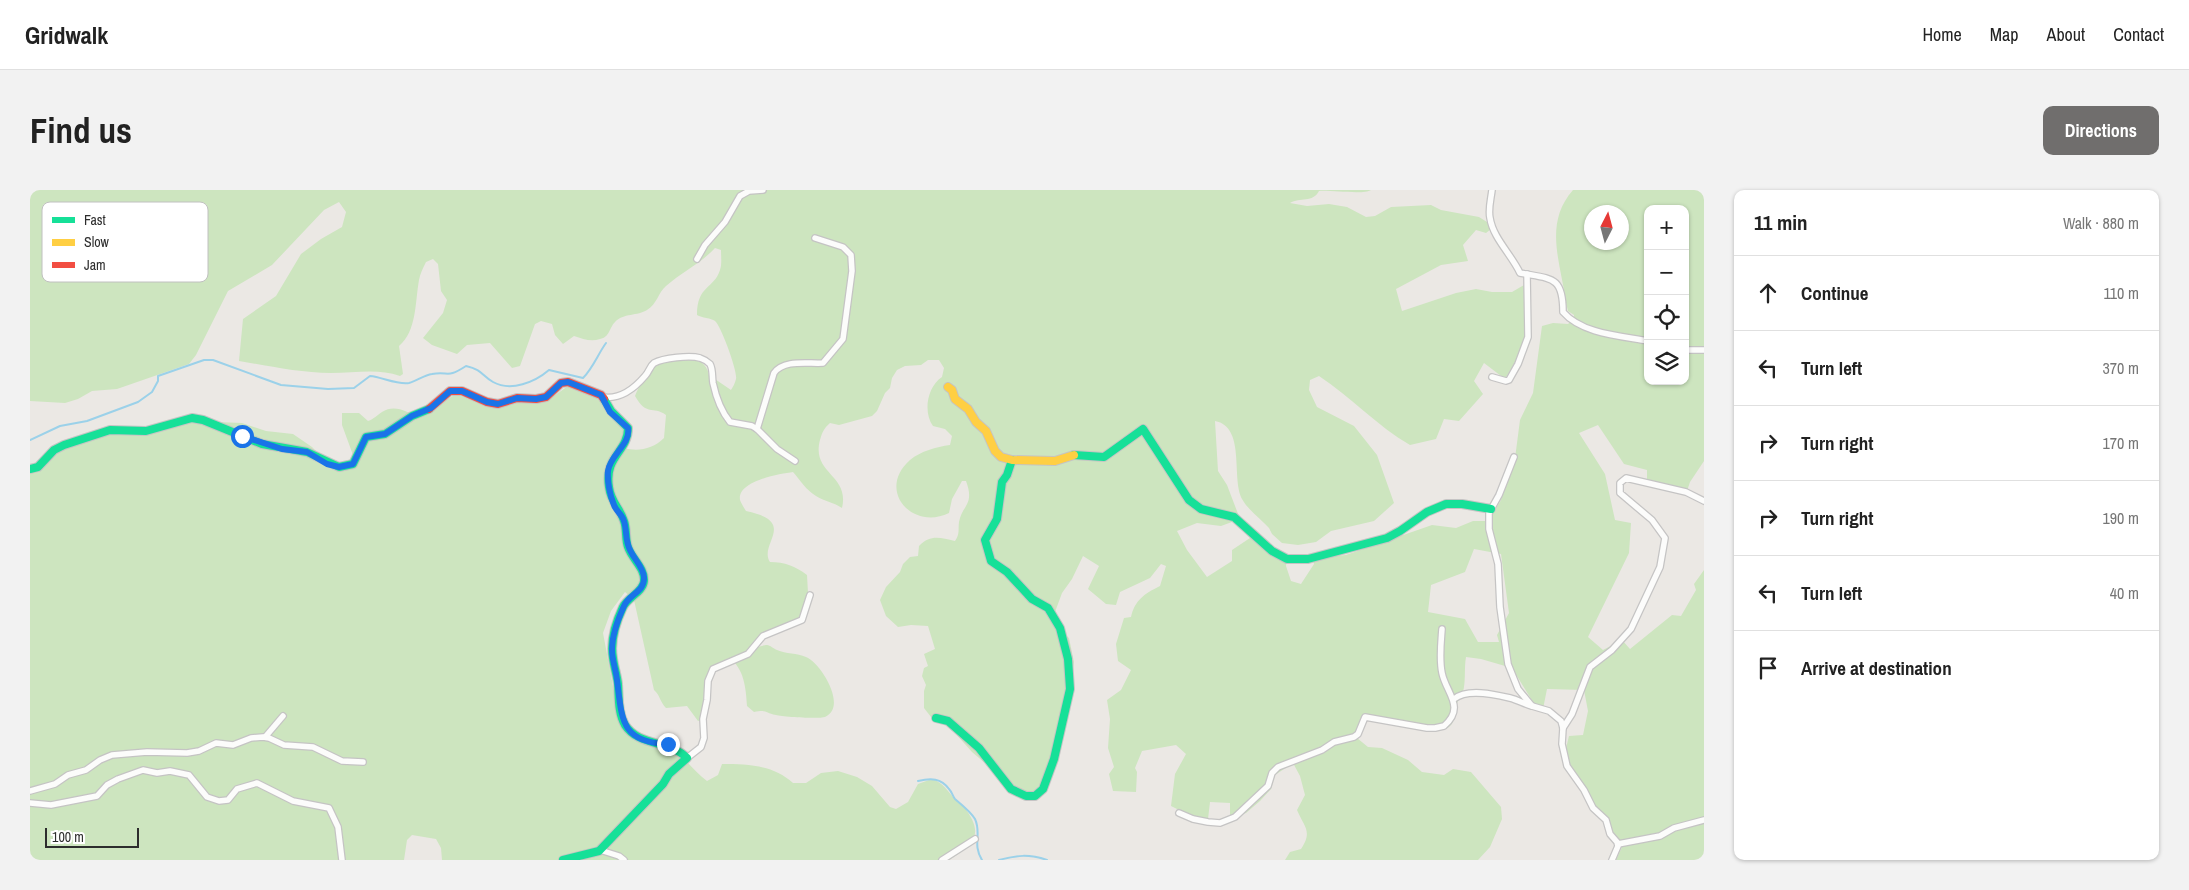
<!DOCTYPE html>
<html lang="en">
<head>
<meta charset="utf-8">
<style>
	body { margin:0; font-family:"Archivo Narrow",sans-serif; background:#f2f2f2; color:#222 }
	.controls { position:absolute; right:15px; top:15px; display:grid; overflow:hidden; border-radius:10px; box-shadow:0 1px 4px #0004 }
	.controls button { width:45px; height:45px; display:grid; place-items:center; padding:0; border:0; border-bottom:1px solid #e0e0e0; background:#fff; color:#222; font:25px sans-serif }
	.compass { position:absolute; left:1554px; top:15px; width:45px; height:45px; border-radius:50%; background:#fff; box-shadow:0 1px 4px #0004; rotate:6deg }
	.scale { position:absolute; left:15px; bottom:12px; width:94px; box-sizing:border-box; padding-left:5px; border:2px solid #2d2d2d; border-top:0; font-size:14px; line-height:18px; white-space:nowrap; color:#2d2d2d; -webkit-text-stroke:4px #fff; paint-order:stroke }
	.stop { position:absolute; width:15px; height:15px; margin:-11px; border:4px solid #1a73e8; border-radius:50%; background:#fff }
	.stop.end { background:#1a73e8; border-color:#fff; box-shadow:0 1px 5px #0008 }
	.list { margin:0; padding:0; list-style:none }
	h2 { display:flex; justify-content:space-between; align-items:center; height:65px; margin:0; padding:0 20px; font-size:21px }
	h2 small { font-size:16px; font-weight:400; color:#767676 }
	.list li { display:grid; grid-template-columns:32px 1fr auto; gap:15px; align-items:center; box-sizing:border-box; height:75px; padding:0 20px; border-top:1px solid #e0e0e0 }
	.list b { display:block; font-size:19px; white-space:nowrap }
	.list em { font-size:16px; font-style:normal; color:#767676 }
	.icon { flex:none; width:28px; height:28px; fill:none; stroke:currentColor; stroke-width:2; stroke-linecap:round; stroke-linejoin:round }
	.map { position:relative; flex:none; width:1674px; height:670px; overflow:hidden; border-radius:10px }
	header { display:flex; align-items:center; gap:30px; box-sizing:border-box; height:70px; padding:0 25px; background:#fff; border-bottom:1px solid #e0e0e0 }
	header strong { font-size:24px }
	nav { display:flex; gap:28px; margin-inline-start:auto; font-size:18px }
	.intro { display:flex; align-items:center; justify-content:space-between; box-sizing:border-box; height:120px; padding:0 30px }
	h1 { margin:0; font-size:35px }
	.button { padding:12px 22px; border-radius:10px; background:#706e6d; color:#fff; font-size:18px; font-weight:700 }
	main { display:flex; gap:30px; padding:0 30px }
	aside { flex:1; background:#fff; border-radius:10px; box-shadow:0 1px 4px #0004 }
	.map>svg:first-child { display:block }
	.green { fill:#cde5bf; fill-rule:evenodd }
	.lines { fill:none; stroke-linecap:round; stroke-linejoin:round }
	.stream { stroke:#9bd1e9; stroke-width:2 }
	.street-casing { stroke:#c5c4c4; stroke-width:8 }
	.fast-casing { stroke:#c5c4c4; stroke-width:10 }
	.slow-casing { stroke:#c5c4c4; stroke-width:10 }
	.jam-casing { stroke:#c5c4c4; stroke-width:10 }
	.street { stroke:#fcfcfb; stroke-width:5.5 }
	.fast { stroke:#16e098; stroke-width:8 }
	.slow { stroke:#ffcf43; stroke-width:8 }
	.jam { stroke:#f24e42; stroke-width:8 }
	.route { stroke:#1a73e8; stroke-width:6 }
	.key { fill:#fff; stroke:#c0c0c0; stroke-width:1 }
	.key-label { font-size:14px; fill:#2d2d2d }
</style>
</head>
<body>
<header>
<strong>Gridwalk</strong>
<nav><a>Home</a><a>Map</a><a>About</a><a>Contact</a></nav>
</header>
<div class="intro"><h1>Find us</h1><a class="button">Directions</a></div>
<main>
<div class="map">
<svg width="1674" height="670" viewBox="0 0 1674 670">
	<rect width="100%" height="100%" fill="#ebe8e4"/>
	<path class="green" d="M0 0H1341C1334 5 1301 0 1289 1 1283 13 1270 7 1260 13L1277 16 1299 14 1317 17 1336 27 1345 26 1361 17 1401 15 1411 20 1449 27 1457 32 1461 39 1456 43 1446 40 1433 55 1438 71 1411 75 1366 99 1372 121 1426 103 1446 99 1462 102H1482L1494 95C1498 137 1499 152 1475 189L1454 173 1444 191 1453 204 1429 231 1414 229 1406 249 1380 255C1347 236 1321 207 1289 186L1280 190 1279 200 1287 217 1324 236 1347 265 1364 313 1344 331 1301 341 1286 352 1268 355 1252 353 1242 344 1239 338C1231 329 1218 320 1212 309 1201 287 1216 237 1185 231L1188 281 1197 295 1210 329 1191 336 1167 333 1147 341 1157 360 1177 387 1202 371V360L1223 346 1257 367 1256 376 1261 391 1271 394 1284 374 1283 368 1316 365 1402 335 1426 338 1443 331H1457L1470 312 1484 276 1490 230 1503 203 1512 136 1523 133 1538 134 1544 129V125L1538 121 1536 113C1531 73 1513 34 1543 0H1674V271L1660 292 1657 301 1617 290V280L1594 274 1568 235 1549 243 1575 284 1585 330 1601 333 1599 363 1558 447 1573 460 1592 450 1600 459 1642 425 1651 426 1666 400 1664 394 1674 380V670H1586L1592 657 1584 646 1578 627 1567 620 1540 578 1536 558 1539 546 1553 545 1558 521 1554 500 1517 499 1513 519 1506 517 1482 478 1451 469 1436 467C1434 478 1436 491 1433 502 1432 507 1429 509 1427 513 1421 527 1430 537 1407 541L1337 529 1327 548 1338 557 1352 558 1378 570 1392 582 1414 585 1423 579 1441 582 1471 617 1472 629 1460 657 1448 670H1255L1260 662 1271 659C1283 641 1274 637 1267 620L1275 605 1270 586 1263 573 1245 585 1241 599 1230 611 1216 623 1200 628V613L1180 612 1178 629 1161 626 1141 616 1145 584 1156 564 1146 555 1112 561 1105 578 1107 582 1106 602 1083 601 1079 584 1084 577 1078 558 1080 529 1077 510 1091 500 1101 480 1088 471 1086 454 1094 428 1101 427C1105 410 1114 404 1130 396L1136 376 1131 374 1120 388 1090 402 1086 415 1076 414 1058 399 1069 376 1053 366 1042 389 1032 403 1025 422 1028 439 1039 448 1044 472 1022 586 997 609 942 562 916 533 901 527 894 518V501L896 495 892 486 894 478 898 476 894 464 905 459 898 436 881 435 868 437 856 426 850 410 856 397 870 382 873 374 880 367 888 366 889 356C901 344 910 348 925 351 930 344 928 340 929 332 932 315 945 315 936 291H932L922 309 919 323C882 341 846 300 880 270 891 261 906 257 920 255L922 246 915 239 903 236C893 222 897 197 912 187L914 178 909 170H898L891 175 875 176 867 180 862 188 860 198 855 203 847 221 842 226 809 235 800 233C794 238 792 243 790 250 781 284 820 284 812 318 803 312 794 311 786 306 776 300 770 290 763 282 749 284 707 291 710 310 711 313 714 318 716 321 769 332 728 354 740 372 755 372 765 376 777 385L778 403 772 427 724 451 726 457C729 457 734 455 737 455 740 455 744 459 747 460 756 464 767 463 776 467 791 473 818 517 795 527 789 529 753 527 746 525 735 523 737 519 724 522L717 516C716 498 714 478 699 468L682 477 671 530 668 531 657 516 636 518C630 512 630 505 624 500L604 410 595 402 581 421 573 443 589 528C606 568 630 546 649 564 659 573 666 583 677 591L688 585 692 574C718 574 744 575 763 593H776L791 583 808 581 827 587 842 596 860 617 866 619 878 612 888 594 902 589C914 593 917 601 925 609 928 612 931 613 934 617 954 643 946 654 919 670H412L411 658 406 649 382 645 377 650 374 670H0V281H7L29 259 79 243 92 242 110 245 163 231 212 233 236 241 263 244 282 257 293 268 308 273 316 274 323 265 312 235V223H329L338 231C344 229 347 225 352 222 364 214 377 221 388 228L426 204 454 215 467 217 483 212 517 211 538 196 564 206 573 212 577 223 596 239 594 258C608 262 623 259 634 248L636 225C622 215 617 227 605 206 609 194 618 186 625 175 643 171 674 160 679 185L701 200C703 197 705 193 706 189 708 182 691 136 685 131 681 128 672 128 667 125 667 95 684 99 690 80 692 74 691 67 691 60L685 58C670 74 652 82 636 96 628 103 627 114 617 120 608 126 593 123 585 132 579 138 580 147 570 149 561 152 553 149 544 146L533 154 525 145 522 134 511 131 505 134 490 176 482 178 460 153 437 155 427 164 402 155 393 148 413 123 417 110 411 101 408 74 403 69 396 72C393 78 390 84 389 90 385 112 387 141 369 156L373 184 370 186C348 178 325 183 301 183 270 183 239 176 209 171L213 129 246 106 271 64 291 49 312 37 316 22 309 12 294 20 242 75 198 101 166 165 159 174 87 199 62 201 48 209 35 213 0 211ZM1618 19H1655V191H1618ZM1562 22H1592V52H1562ZM1444 359 1471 364 1479 423 1467 445 1469 452H1448L1435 429 1398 422 1401 395 1435 382Z"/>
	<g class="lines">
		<g class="stream">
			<path d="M0 250 30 236 57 231 108 212 122 202 128 191V186L174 170H183L251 195 298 199 324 198 340 186C352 187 367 195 379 193 387 191 394 185 402 184 420 181 416 189 436 176 453 180 451 185 463 192 481 202 505 192 519 180L553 188C563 178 568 164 576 153"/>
			<path d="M888 591C901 588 911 588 919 599 922 602 923 607 925 609 931 614 941 622 945 629 952 644 942 654 952 670"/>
			<path d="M969 670C987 665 999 664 1017 670"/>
		</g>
		<defs>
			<g id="street">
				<path d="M1462 0C1461 9 1458 19 1460 28 1463 48 1481 64 1490 83 1522 89 1533 86 1533 122 1552 144 1591 146 1618 151"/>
				<polyline points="667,69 675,55 695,32 710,6 719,1 733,0"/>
				<polyline points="1655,160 1674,160"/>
				<polyline points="1462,187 1476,191 1479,190 1488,174 1498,147 1497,84"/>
				<path d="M572 207C590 210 604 199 615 186 619 182 620 176 624 173 633 168 660 165 670 168 673 169 677 171 680 174 683 179 682 187 683 193 686 207 691 221 700 232L722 236 727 239 747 259 765 271"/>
				<path d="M727 239 744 183C754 169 778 174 793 173L813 149 822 81 821 65 813 57 785 48"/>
				<polyline points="1484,267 1469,305 1459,323 1459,339 1468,374 1470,417 1478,474 1488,499 1502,516 1519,521 1531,531 1533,538 1532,554 1537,576 1554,600 1563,618 1576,630 1580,644 1587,652 1588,656 1582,670"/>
				<path d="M1424 509C1437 498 1464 504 1480 508 1488 510 1494 514 1502 516"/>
				<polyline points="1533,538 1542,524 1560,477 1582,460 1601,439 1630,377 1635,348 1622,330 1590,303 1590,293 1596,288 1656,302 1674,311"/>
				<polyline points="236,546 253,526"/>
				<polyline points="657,568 671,557 674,548 673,529 677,510 678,491 683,479 718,464 733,446 772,430 780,405"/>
				<polyline points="0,601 25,594 38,585 56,580 70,570 82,565 117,562 157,563 169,561 186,553 203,555 221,548 233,547 239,548 254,555 283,557 312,571 333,572"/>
				<polyline points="0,613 21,615 67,606 77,595 88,589 113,580 127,583 140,581 159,585 177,607 189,611 198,610 207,599 227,593 263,611 299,618 308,637 312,670"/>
				<path d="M1149 623 1163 629 1178 632 1190 633 1205 627 1238 596 1242 583 1248 577 1292 560 1304 552 1324 547 1328 544 1335 527 1397 538H1405L1414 536C1436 517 1416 503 1412 483 1409 469 1411 453 1412 439"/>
				<polyline points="1588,654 1630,646 1644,638 1674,630"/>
				<polyline points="570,660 589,666 594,670"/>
				<polyline points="912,670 945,649"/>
			</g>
			<g id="fast">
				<polyline points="1044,265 1074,267 1113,239 1159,310 1171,319 1204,327 1242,361 1257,369 1278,369 1357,348 1370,341 1397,322 1416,314 1432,314 1461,319"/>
				<polyline points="0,279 8,277 24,260 34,255 80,240 116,241 162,228 173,230 232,254 277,262 309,277 323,274 336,247 355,244 382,226 399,219"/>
				<polyline points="906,528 918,531 949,558 981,599 996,606 1005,606 1013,599 1024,569 1040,499 1038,469 1030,438 1018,418 1002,409 977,382 961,371 955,350 967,329 972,292 977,285 982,270"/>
				<path d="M533 670 569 661 633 594 639 584 657 568C640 550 609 557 595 535 588 523 589 508 588 494 587 485 584 477 583 468 580 451 586 432 593 417 598 407 613 402 614 391 615 378 602 369 598 357 595 349 597 339 594 331 590 318 581 313 579 297 574 266 598 262 598 238L581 221 574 209"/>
			</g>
			<polyline id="slow" points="918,197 922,200 925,209 938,219 946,232 956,241 965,261 971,267 982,270 1025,271 1044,265"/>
			<polyline id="jam" points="399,219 420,201 432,201 457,212 468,214 487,208 506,209 516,207 531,193 538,192 571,205 574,209"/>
		</defs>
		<use href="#street" class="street-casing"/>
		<use href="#fast" class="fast-casing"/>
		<use href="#slow" class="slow-casing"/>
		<use href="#jam" class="jam-casing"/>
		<use href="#street" class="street"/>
		<use href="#fast" class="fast"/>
		<use href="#slow" class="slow"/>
		<use href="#jam" class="jam"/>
	</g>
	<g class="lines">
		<path class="route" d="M212 246 252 259 277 262 297 274 309 277 323 274 336 247 355 244 382 226 401 218 420 201H432L457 212 468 214 487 208 506 209 516 207 531 193 538 192 571 205 580 222 598 238C601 254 580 265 578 281 577 291 580 306 584 315 586 321 592 324 594 331 597 340 595 351 600 360 604 369 613 377 614 387 615 402 599 404 594 416 588 429 582 446 582 460 582 470 586 480 587 490 592 528 590 553 638 554"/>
	</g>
	<rect x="12" y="12" width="166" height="80" rx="8" class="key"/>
	<rect x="22" y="27" width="23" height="6" fill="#16e098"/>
	<rect x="22" y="49" width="23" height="7" fill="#ffcf43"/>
	<rect x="22" y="72" width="23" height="6" fill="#f24e42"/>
	<g class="key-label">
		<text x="54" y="35">Fast</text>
		<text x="54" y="57">Slow</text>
		<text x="54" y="80">Jam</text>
	</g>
</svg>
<div class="controls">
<button>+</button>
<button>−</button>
<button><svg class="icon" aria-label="locate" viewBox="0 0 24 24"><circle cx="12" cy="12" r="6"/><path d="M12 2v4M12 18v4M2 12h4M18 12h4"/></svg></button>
<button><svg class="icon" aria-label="layers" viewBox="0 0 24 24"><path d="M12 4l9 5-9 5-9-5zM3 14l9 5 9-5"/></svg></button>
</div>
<svg class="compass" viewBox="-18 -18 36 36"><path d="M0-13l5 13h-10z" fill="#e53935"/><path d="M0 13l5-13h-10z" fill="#767676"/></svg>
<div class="scale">100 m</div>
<div class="stop" style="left:212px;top:246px"></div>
<div class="stop end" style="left:638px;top:554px"></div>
</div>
<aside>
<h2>11 min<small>Walk · 880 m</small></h2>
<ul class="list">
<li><svg class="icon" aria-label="ahead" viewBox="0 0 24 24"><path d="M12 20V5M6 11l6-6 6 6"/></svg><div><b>Continue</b></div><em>110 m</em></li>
<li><svg class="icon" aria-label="left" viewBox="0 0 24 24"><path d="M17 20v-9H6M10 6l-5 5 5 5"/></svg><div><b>Turn left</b></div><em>370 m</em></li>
<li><svg class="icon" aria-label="right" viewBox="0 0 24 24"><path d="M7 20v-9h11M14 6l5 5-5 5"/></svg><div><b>Turn right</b></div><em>170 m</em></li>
<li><svg class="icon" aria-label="right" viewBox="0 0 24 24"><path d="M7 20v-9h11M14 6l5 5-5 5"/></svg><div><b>Turn right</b></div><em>190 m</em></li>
<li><svg class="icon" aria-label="left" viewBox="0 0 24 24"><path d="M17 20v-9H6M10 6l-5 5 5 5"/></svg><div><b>Turn left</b></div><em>40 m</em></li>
<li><svg class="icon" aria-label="arrive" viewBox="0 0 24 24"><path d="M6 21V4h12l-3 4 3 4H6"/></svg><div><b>Arrive at destination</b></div></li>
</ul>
</aside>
</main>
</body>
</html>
